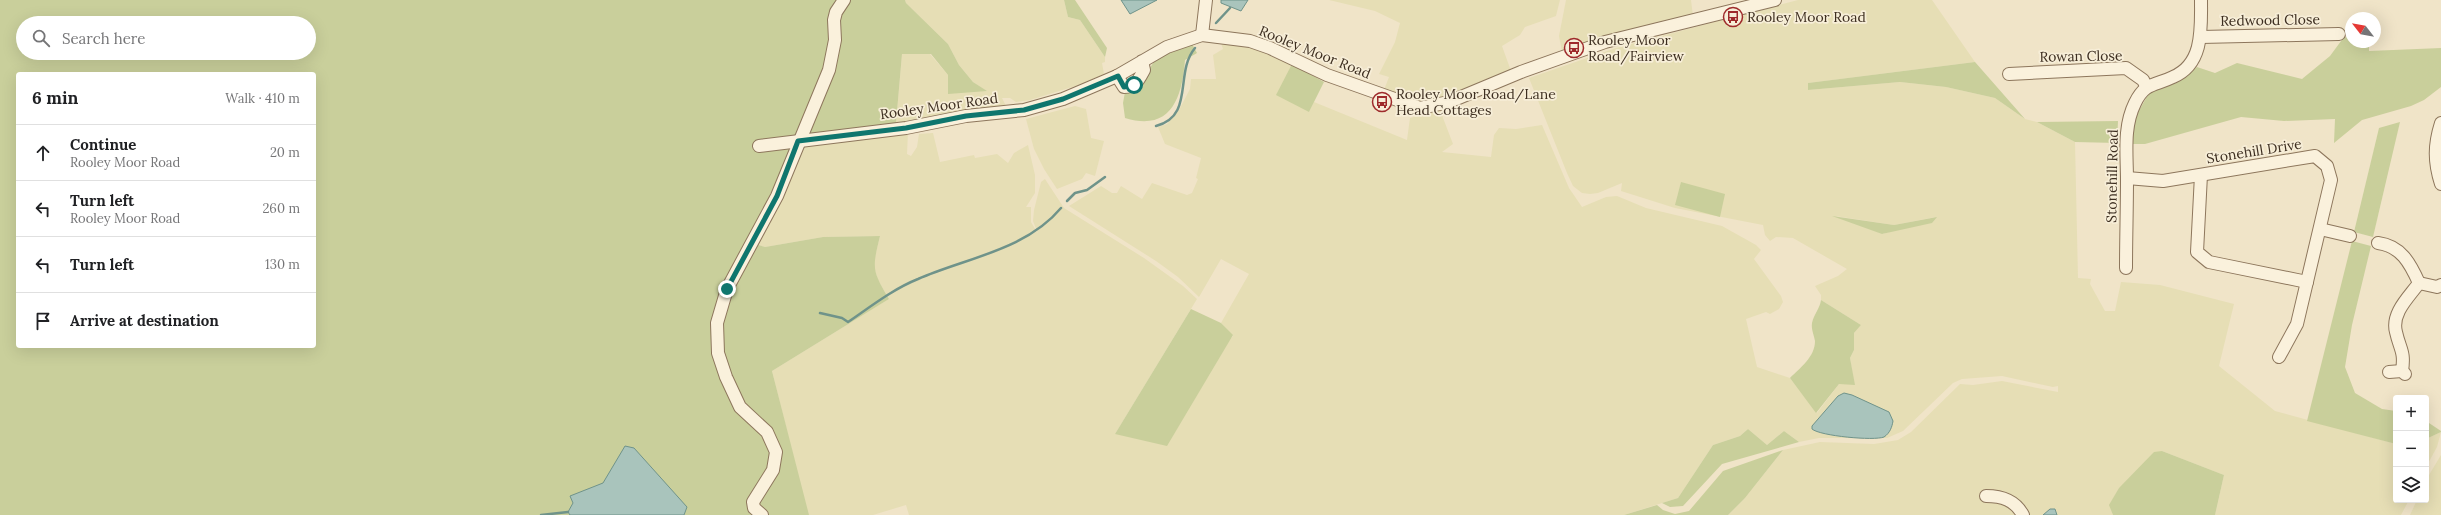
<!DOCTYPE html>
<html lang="en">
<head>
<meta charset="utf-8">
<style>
	body { margin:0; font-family:Lora,serif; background:#f2f2f2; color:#202124 }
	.controls { position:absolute; right:12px; bottom:12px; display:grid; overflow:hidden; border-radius:4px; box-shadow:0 4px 16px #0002 }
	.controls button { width:36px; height:36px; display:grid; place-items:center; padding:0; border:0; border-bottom:1px solid #e0e0e0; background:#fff; color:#202124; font:20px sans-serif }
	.compass { position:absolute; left:2345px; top:12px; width:36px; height:36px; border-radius:50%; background:#fff; box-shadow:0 4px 16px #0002; rotate:301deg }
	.stop { position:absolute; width:12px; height:12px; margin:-9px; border:3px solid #0f766e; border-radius:50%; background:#fff }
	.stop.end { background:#0f766e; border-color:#fff; box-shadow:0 1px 4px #0008 }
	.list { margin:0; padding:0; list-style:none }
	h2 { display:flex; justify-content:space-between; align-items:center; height:52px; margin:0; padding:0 16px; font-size:17px }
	h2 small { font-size:13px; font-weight:400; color:#757577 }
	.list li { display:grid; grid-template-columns:26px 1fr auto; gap:12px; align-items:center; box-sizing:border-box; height:56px; padding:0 16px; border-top:1px solid #e0e0e0 }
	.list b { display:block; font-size:15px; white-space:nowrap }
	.list p { margin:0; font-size:13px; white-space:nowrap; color:#757577 }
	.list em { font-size:13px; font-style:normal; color:#757577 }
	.icon { flex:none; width:22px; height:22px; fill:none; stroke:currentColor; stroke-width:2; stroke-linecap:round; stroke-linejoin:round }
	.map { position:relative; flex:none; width:2441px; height:515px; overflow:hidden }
	.search { position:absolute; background:#fff; box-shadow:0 4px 16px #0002; left:16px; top:16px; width:300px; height:44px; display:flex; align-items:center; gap:10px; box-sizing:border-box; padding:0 14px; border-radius:22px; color:#757577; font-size:15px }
	.panel { position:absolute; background:#fff; box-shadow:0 4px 16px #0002; left:16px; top:72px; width:300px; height:276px; border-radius:4px }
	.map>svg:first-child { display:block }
	.farmland { fill:#e6deb5; fill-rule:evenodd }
	.green { fill:#c9cf9b; fill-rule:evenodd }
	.water { fill:#a9c4bc; stroke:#6f938a }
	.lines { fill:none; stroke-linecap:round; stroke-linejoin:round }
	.stream { stroke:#6f938a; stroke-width:2.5 }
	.minor-casing { stroke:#8d765c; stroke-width:14 }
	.minor { stroke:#faf1dc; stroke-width:12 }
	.route { stroke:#0f766e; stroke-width:5 }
	.labels { text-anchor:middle; stroke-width:3.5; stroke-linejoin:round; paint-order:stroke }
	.poi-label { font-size:14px; fill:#3d2e20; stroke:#f7eed8; text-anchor:start }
	.street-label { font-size:14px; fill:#3d2e20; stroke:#f7eed8 }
</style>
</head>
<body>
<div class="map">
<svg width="2441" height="515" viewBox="0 0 2441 515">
	<rect width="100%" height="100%" fill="#f0e4c8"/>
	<g class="farmland">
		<polygon points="905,0 1064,0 1068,17 1080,20 1105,57 1105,62 1102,63 1104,74 1082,84 1030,100 1016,102 1010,98 1002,98 1007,108 896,123 902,54 930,54 948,75 986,91 973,82 959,65 948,44 906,3"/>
		<polygon points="1329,0 1560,0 1556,16 1525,27 1520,35 1502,46 1511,71 1440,100 1420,102 1384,90 1389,77 1379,74 1395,42 1400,23 1375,11"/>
		<polygon points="1566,0 1691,0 1693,16 1562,52 1559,36"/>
		<path d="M1798 0H1932L1975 62 1808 83V90L1900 82 1946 87 1995 98 2025 119 2037 122 2075 142 2078 278 2091 279 2090 284 2105 311H2115L2121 282 2160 285 2234 304 2219 366 2275 411 2396 444V500H2409L2401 515H2215L2224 475 2162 451 2110 505 2113 515H2057L2055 509H2050L2043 515H1728L1745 498 1783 450 1820 442 1874 444 1898 440 1911 432 1960 384 1973 385 2002 381 2058 392V386L2053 387 2002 376 1962 379 1953 383 1903 431 1887 438H1819L1799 442 1784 431 1767 445 1748 429 1740 436 1713 445 1678 498 1624 515H909L906 505 873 515H808L772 371 889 299 878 280 873 264 880 236 823 237 765 247 754 244 804 147 908 132 907 154 911 156 917 147 919 134 933 133 940 162 974 155 975 158 997 154 1008 163 1014 153 1028 145 1035 175V193L1026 207H1031V222L1038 234 1033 221 1034 210 1041 182 1045 179 1064 208 1144 258 1183 286 1197 299 1115 434 1233 336 1221 323 1249 274 1221 259 1199 297 1178 277 1156 261 1069 206 1101 186 1112 193H1117L1121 186 1142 199 1152 183 1187 195 1192 193 1198 179 1196 178 1201 158 1165 144 1158 127 1167 124 1179 110 1190 89 1191 79H1216L1213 55 1223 49 1220 40 1260 48 1292 64 1309 112 1314 102 1407 140 1410 118 1440 110 1453 144 1442 152 1491 157 1494 135 1499 128 1516 129 1542 125 1569 188 1582 207 1606 197 1617 196 1646 208 1722 226 1756 245 1761 250 1754 259 1781 296 1783 302 1779 309 1770 314 1766 312 1746 319 1757 367 1790 378 1817 413 1839 384H1854L1850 358 1854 350V333L1861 325 1821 300V295L1815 286 1838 276 1847 269 1793 238 1776 237 1770 241 1765 235 1763 225 1675 208 1621 191 1622 183 1598 193 1590 194 1582 193 1573 186 1567 173 1529 78 1616 48ZM1835 216 1894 225 1936 217 1883 234Z"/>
		<polygon points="1075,106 1086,109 1091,138 1104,141 1095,176 1086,173 1082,179 1057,189 1044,169 1034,149 1026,119"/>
		<polygon points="2441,432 2437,447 2426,467 2426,439"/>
		<polygon points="2441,455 2441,515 2410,515 2417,500 2426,500 2426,480"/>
	</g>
	<g class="green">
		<path d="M0 0H905L906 3 948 44 959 65 973 82 987 91 948 94V75L931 54H902L896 123 794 136 785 169 749 242 765 247 823 237 880 236C872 269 872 270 889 299L772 371 809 515H0ZM23 23H309V53H23ZM18 74H314V346H18Z"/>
		<polygon points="1064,0 1075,0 1107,48 1105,57 1080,20 1068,17"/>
		<polygon points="2344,37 2351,38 2351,42 2369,42 2369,51 2441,48 2441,87 2424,100 2411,106 2362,120 2334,143 2335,119 2284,121 2241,117 2145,144 2131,144 2132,123 2149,93 2178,81 2197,67 2215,73 2237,63 2302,79 2330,56"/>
		<path d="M1191 42 1197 53 1185 60C1182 98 1171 132 1125 118L1123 103 1125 92 1139 85 1155 60Z"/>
		<polygon points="1975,62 2025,119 1995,98 1946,87 1900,82 1808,90 1808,83"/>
		<polygon points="1292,64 1324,82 1309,112 1276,95"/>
		<polygon points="2118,121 2117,143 2075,142 2037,122"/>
		<polygon points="2400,122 2373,237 2354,232 2379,128"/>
		<polygon points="1681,182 1725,194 1720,217 1675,205"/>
		<polygon points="1832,216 1894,225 1937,217 1932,223 1882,234"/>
		<polygon points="2352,241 2371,246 2352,325 2345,367 2355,393 2382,409 2396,411 2396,444 2307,421"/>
		<path d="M1821 300 1861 325 1854 333V350L1850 358 1855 385 1839 384 1816 413 1790 378C1800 368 1815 357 1815 341 1814 335 1811 329 1812 323 1814 314 1820 308 1821 300Z"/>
		<polygon points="1191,309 1221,323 1233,335 1167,446 1115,434"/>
		<polygon points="2426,421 2441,431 2441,432 2426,439"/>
		<polygon points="1748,429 1767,445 1784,431 1799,442 1722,464 1683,506 1670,507 1662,503 1678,498 1713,445 1740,436"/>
		<polygon points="1783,450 1745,498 1728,515 1624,515 1657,505 1663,510 1675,514 1689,511 1723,471"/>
		<polygon points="2162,451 2224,475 2215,515 2113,515 2109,505 2119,488 2154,452"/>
	</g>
	<g class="water">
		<polygon points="1121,0 1157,0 1130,14"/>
		<polygon points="1221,0 1248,0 1241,11 1221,3"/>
		<path d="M1844 393 1852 395 1889 412 1893 421C1892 427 1890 433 1884 437 1874 441 1820 436 1812 429V426L1838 396Z"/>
		<polygon points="625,446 634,448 687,507 684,515 570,515 568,512 573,503 570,496 603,483"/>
		<polygon points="2050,509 2055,509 2057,515 2043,515"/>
	</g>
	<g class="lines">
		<g class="stream">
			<polyline points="1216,23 1230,8"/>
			<path d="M1156 126C1195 116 1174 73 1195 48"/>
			<polyline points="1067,201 1075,193 1087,190 1105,177"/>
			<path d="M820 313 842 318 848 322C870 307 893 289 918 279 966 258 1026 250 1061 208"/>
			<polyline points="541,515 568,512"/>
		</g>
		<defs>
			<g id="minor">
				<polyline points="1202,35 1206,0"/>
				<polyline points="2201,37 2339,34"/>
				<path d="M1142 61 1144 70C1139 79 1136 87 1124 87L1117 76 1167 47 1202 35 1250 41 1270 48 1327 75 1420 108 1449 102 1521 72 1605 42 1775 0"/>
				<polyline points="2009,74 2126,68 2143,80 2146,86"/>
				<path d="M2441 123C2434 145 2434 162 2441 184"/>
				<polyline points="759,146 906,128 966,116 1024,110 1063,99 1117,76"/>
				<polyline points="2201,175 2197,252 2209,262 2307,282"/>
				<polyline points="2127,178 2163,181 2315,156 2327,166 2331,180 2297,324 2279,357"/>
				<polyline points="2320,229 2350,236"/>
				<path d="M2378 243C2401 246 2410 263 2419 283"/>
				<path d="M2126 268C2126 239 2127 209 2127 180 2127 154 2123 127 2135 103 2145 82 2155 86 2173 77 2204 64 2201 28 2201 0"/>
				<path d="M2402 371C2405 351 2400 350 2396 332 2391 313 2409 297 2419 283L2437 287 2441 285"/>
				<polyline points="2389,372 2402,371 2405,374"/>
				<path d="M1986 496C2002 496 2015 500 2023 515"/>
				<polyline points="762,515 754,508 753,502 773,470 776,452 767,432 740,407 726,377 718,353 717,323 727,289 777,196 829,70 835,40 834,20 836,12 844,0"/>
			</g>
		</defs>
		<use href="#minor" class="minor-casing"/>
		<use href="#minor" class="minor"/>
	</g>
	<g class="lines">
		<polyline class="route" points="727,289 777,196 798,141 906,128 966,116 1024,110 1063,99 1118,76 1124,87 1134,85"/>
	</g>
	<defs>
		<symbol id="bus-ring" viewBox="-11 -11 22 22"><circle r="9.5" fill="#f7eed8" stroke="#9e2a2b" stroke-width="1.5"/><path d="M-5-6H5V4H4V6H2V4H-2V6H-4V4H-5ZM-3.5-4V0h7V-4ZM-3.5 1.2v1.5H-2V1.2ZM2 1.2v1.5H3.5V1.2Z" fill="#9e2a2b"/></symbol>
	</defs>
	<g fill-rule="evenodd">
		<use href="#bus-ring" x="1722" y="6" width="22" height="22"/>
		<use href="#bus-ring" x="1563" y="37" width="22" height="22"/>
		<use href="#bus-ring" x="1371" y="91" width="22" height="22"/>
	</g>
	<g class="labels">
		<g class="poi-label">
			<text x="1747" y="22">Rooley Moor Road</text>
			<text x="1588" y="45">Rooley Moor<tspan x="1588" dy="16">Road/Fairview</tspan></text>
			<text x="1396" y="99">Rooley Moor Road/Lane<tspan x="1396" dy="16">Head Cottages</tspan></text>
		</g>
		<g class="street-label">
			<text transform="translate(2270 20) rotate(-1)" y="5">Redwood Close</text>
			<text transform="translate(1315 52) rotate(22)" y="5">Rooley Moor Road</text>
			<text transform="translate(2081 56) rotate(-1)" y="5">Rowan Close</text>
			<text transform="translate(939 106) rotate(-8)" y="5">Rooley Moor Road</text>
			<text transform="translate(2254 151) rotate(-9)" y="5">Stonehill Drive</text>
			<text transform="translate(2112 176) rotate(-89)" y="5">Stonehill Road</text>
		</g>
	</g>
</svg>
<div class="controls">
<button>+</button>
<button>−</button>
<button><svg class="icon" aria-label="layers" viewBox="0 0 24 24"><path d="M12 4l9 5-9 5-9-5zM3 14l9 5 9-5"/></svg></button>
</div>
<svg class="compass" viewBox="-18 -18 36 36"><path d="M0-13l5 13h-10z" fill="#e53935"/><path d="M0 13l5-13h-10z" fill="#757577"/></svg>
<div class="stop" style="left:1134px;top:85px"></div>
<div class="stop end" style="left:727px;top:289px"></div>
<div class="search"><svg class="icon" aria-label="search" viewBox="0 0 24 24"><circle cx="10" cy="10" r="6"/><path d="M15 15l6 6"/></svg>Search here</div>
<section class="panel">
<h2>6 min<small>Walk · 410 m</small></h2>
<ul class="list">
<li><svg class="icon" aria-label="ahead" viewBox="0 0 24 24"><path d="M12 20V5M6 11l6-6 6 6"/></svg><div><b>Continue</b><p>Rooley Moor Road</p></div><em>20 m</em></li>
<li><svg class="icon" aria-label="left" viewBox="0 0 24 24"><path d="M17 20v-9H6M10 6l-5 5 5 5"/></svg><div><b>Turn left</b><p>Rooley Moor Road</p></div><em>260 m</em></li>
<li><svg class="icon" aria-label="left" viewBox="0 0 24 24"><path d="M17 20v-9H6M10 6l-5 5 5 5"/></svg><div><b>Turn left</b></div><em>130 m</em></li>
<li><svg class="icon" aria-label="arrive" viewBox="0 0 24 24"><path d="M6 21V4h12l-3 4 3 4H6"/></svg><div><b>Arrive at destination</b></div></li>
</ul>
</section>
</div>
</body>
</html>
